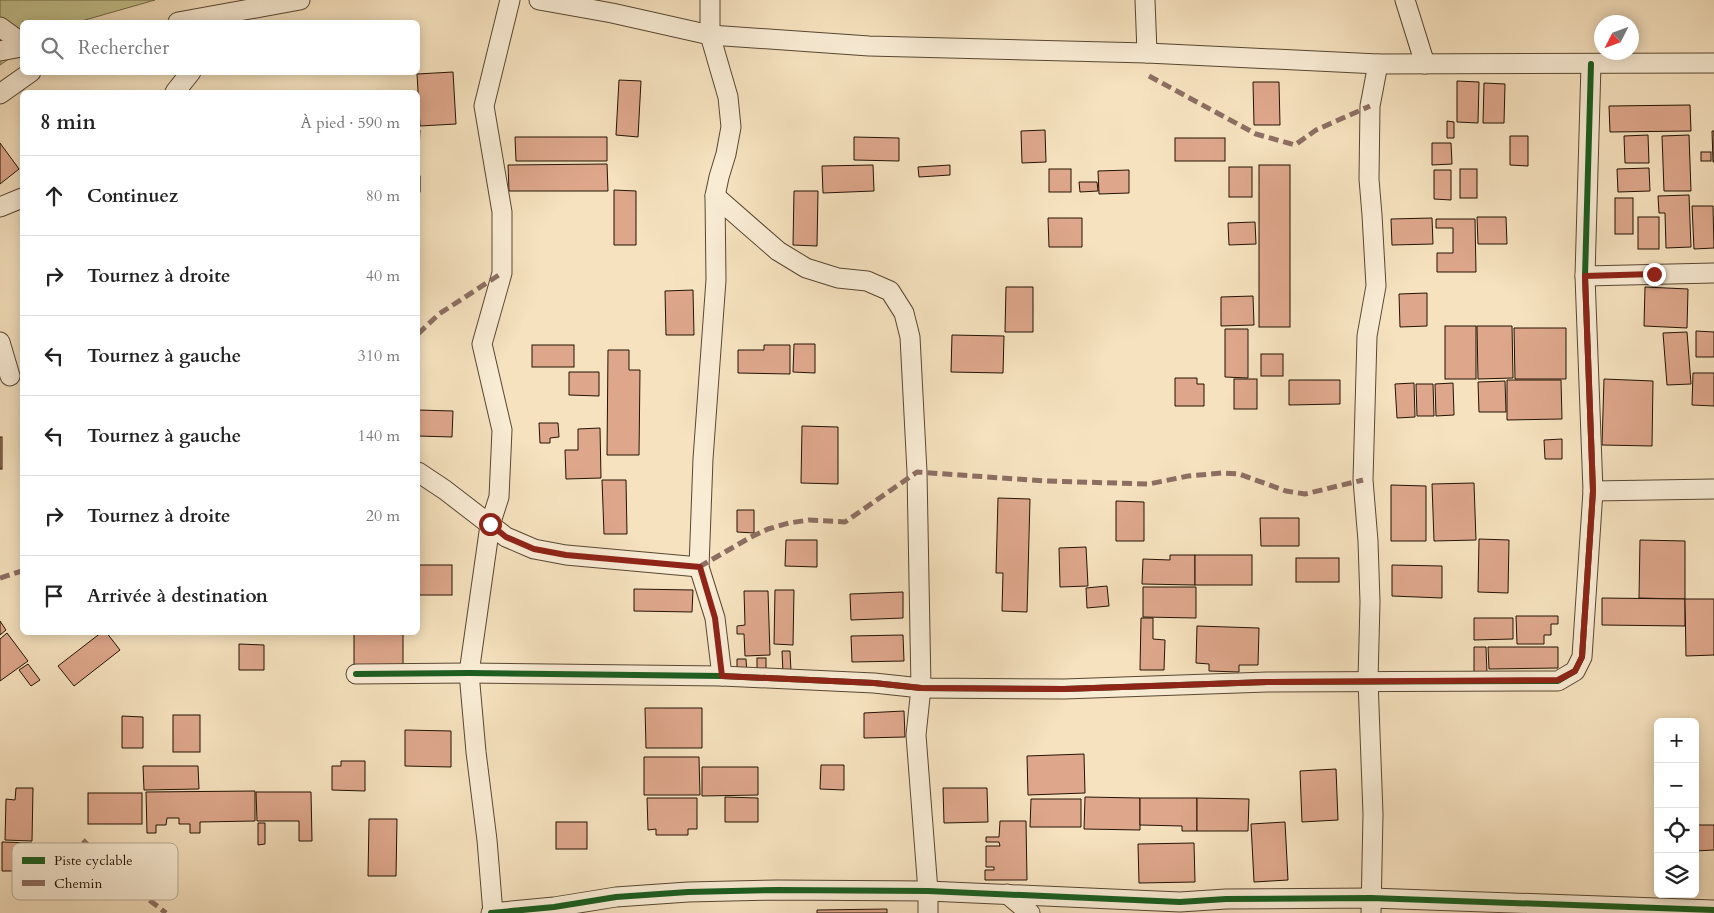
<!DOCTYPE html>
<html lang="fr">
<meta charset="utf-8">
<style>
body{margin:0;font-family:Cardo,serif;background:#f6f6f6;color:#222}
.controls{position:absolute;right:15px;bottom:15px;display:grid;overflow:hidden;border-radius:8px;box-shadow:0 2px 12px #0003}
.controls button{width:45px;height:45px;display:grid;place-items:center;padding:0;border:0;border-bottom:1px solid #e0e0e0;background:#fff;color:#222;font:25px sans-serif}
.compass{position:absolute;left:1594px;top:15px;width:45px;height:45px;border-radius:50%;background:#fff;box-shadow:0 2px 12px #0003;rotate:228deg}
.stop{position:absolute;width:15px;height:15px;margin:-11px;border:4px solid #8f2418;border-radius:50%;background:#fff}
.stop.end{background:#8f2418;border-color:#fff;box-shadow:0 1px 5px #0008}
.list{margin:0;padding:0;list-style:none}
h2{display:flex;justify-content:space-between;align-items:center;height:65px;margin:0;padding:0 20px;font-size:21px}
h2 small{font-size:16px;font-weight:400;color:#767676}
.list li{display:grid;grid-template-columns:32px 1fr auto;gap:15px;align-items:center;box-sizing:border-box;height:80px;padding:0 20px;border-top:1px solid #e0e0e0}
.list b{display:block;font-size:19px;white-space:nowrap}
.list em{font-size:16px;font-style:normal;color:#767676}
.icon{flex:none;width:28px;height:28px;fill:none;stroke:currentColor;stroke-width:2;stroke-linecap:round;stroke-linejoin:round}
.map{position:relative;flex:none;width:1714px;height:913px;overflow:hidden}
.search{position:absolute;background:#fff;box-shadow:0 2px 12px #0003;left:20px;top:20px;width:400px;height:55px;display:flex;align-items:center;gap:12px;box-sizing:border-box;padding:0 18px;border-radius:8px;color:#767676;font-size:19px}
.panel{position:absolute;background:#fff;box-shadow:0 2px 12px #0003;left:20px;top:90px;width:400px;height:545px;border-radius:8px}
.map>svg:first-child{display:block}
</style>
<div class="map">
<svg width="1714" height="913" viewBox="0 0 1714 913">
<rect width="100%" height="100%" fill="#f6e2bf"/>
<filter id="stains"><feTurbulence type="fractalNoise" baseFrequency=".004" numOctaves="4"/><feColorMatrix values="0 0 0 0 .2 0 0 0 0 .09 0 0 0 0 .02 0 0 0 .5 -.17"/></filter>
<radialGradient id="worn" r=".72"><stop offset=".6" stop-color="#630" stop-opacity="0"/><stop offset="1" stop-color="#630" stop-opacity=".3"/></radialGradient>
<polygon fill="#c2c28e" stroke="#726a48" points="0,0 155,0 78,22 22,22 22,50 0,65"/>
<g fill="#dea78c" stroke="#231303">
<polygon points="453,72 456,124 420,126 417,74"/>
<polygon points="619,80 641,81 638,137 616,135"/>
<polygon points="1457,81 1479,82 1478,123 1457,122"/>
<polygon points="1253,82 1279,82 1280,125 1254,125"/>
<polygon points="1484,83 1505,84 1504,123 1483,123"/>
<polygon points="1690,105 1691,131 1610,132 1609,106"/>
<polygon points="1447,121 1454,122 1454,138 1447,138"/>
<polygon points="418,130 420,130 419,149 418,149"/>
<polygon points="1045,130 1046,162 1022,163 1021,131"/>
<polygon points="1712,131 1714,131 1714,162 1713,162"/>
<polygon points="1648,135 1649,163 1625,163 1624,136"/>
<polygon points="1689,135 1691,191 1664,191 1662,136"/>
<polygon points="1510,136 1528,136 1528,166 1510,165"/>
<polygon points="515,137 607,137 607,161 516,161"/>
<polygon points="854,137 899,138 899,161 854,160"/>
<rect x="1175" y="138" width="50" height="23"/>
<polygon points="0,143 19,169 0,184"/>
<polygon points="1432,143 1451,143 1452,164 1432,165"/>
<rect x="1701" y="152" width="10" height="9"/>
<polygon points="607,164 608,191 509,191 508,165"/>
<polygon points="873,165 874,191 823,193 822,166"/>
<polygon points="950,165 950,175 919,177 918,167"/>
<rect x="1259" y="165" width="31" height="162"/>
<rect x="1229" y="167" width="23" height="30"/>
<polygon points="1649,168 1650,191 1618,192 1617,169"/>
<rect x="1049" y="169" width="22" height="23"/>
<rect x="1460" y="169" width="17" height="29"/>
<polygon points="1129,170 1129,193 1099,194 1098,171"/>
<polygon points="1434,170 1451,170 1451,200 1434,199"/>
<rect x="418" y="176" width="2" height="16"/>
<polygon points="1079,182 1097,182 1098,191 1080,192"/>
<polygon points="614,190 636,191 636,245 614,245"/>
<polygon points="794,191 818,191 817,246 793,245"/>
<polygon points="1689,195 1691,247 1666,248 1665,213 1659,213 1658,196"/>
<rect x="1615" y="198" width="18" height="36"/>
<polygon points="1692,206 1713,206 1714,248 1694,249"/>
<polygon points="1477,217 1506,217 1507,244 1478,244"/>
<rect x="1638" y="217" width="21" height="32"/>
<polygon points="1048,218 1082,218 1082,247 1049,247"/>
<polygon points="1432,218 1433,244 1392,245 1391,219"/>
<polygon points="1436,219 1475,219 1476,272 1437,272 1437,253 1453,253 1453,228 1436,228"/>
<polygon points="1255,222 1256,244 1229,245 1228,223"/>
<polygon points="1006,287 1033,287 1033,332 1005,332"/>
<polygon points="1645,287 1688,289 1687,328 1644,326"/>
<polygon points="693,290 694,335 666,335 665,291"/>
<polygon points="1427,293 1427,326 1400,327 1399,294"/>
<polygon points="1253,296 1254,325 1221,326 1221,297"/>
<rect x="1445" y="326" width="31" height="53"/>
<polygon points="1477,326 1512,326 1513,378 1478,379"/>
<polygon points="1514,328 1566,328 1566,379 1515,379"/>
<polygon points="1225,329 1248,329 1248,378 1225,377"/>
<polygon points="1696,331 1714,332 1714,357 1696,357"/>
<polygon points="1687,332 1691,384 1667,385 1663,333"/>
<polygon points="952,335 1004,336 1003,373 951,372"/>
<polygon points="794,344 815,344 815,373 793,372"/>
<rect x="532" y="345" width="42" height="22"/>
<polygon points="764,345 790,345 790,374 738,373 738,350 764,350"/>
<polygon points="608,350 629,350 629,370 640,370 639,455 607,455"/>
<rect x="1261" y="354" width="22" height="22"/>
<polygon points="569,372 599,372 599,396 569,395"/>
<polygon points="1693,373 1714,373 1714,406 1692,405"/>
<polygon points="1175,378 1197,378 1197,384 1204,384 1204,406 1175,406"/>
<rect x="1234" y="379" width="23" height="30"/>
<polygon points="1604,379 1653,381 1652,446 1602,445"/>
<polygon points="1289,380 1340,380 1340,404 1289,405"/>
<polygon points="1507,380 1561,380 1562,419 1507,420"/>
<polygon points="1505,381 1506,412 1479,412 1478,382"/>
<polygon points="1414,383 1415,417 1397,418 1395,384"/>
<polygon points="1453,383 1454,415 1436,416 1435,384"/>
<polygon points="1416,384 1433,384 1434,416 1417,416"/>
<polygon points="418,410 453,411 452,437 418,436"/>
<polygon points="539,423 558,423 559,437 550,438 550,443 540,443"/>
<polygon points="802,426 838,427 838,484 801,483"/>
<polygon points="600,428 601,478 566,479 565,450 578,450 578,429"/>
<rect x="0" y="437" width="2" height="32"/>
<polygon points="1562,439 1562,459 1545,459 1544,440"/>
<polygon points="602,480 626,480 627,534 604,534"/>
<polygon points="1474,483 1476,540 1434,541 1432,484"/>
<polygon points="1391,485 1426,486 1426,541 1391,541"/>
<polygon points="998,498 1030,499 1027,612 1002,611 1003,573 996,573"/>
<polygon points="1116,501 1144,502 1144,541 1116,541"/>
<polygon points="737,510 754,510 754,533 737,532"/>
<polygon points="1260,518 1299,518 1299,546 1261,546"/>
<polygon points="1479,539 1509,540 1508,593 1478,592"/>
<polygon points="786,540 817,540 817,567 785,566"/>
<polygon points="1640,540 1685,541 1685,599 1639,598"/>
<polygon points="1086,547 1088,586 1060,587 1059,548"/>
<polygon points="1170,555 1195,555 1195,585 1142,584 1143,559 1170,560"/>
<rect x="1195" y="555" width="57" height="30"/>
<rect x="1296" y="558" width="43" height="24"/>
<rect x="418" y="565" width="34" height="30"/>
<polygon points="1392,565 1442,566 1442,598 1392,596"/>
<polygon points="1107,586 1109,606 1087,608 1086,588"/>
<polygon points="1143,587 1196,587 1196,618 1143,617"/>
<polygon points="634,589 693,590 692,612 634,611"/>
<polygon points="775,590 794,590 793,645 774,644"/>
<polygon points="744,591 768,591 770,655 745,656 744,634 737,634 737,626 745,625"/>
<polygon points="903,592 903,618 851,620 850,594"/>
<polygon points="1602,598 1685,599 1685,626 1602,625"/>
<polygon points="1685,599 1714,599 1714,655 1686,656"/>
<polygon points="1516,616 1558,616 1558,624 1551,624 1551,635 1544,635 1544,644 1517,644"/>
<polygon points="1141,618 1153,618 1153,639 1165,640 1164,670 1140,670"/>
<polygon points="1474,618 1513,618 1513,639 1474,640"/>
<polygon points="0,621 6,630 0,635"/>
<polygon points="1197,626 1259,628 1258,665 1239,665 1239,672 1209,671 1209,664 1196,663"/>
<polygon points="102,632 106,632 120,650 74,686 58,666"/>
<rect x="354" y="632" width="49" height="34"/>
<polygon points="7,633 28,661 0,681 0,639"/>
<polygon points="903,635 904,661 852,662 851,636"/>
<polygon points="239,644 264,645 264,670 239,670"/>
<polygon points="1474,647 1486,647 1487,674 1474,674"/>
<polygon points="1488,647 1558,647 1558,668 1489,669"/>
<polygon points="782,651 790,651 791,672 783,673"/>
<rect x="757" y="658" width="9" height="14"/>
<polygon points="737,659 746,659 747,674 737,674"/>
<polygon points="28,664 40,680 31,686 19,670"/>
<polygon points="645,708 702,708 702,748 646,748"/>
<polygon points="904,711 905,737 864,738 864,713"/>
<rect x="173" y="715" width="27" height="37"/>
<polygon points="122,716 143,717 143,748 122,748"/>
<polygon points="405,730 451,731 451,767 405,766"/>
<polygon points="1084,754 1085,793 1028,795 1027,756"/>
<polygon points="644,757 699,757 700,795 644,795"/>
<polygon points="341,761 365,761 365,791 332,790 332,766 341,766"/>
<polygon points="821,765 844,765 844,790 820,789"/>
<polygon points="143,766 198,766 199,789 144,790"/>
<polygon points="702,767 758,767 758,795 702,796"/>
<polygon points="1336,769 1338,820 1302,822 1300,771"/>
<polygon points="16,788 33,788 32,841 5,840 6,799 15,800"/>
<polygon points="943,788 987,788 988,822 944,823"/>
<polygon points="255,791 255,821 200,822 200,833 190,833 190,824 179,824 179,818 167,818 166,825 156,825 156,833 147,833 146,792"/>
<polygon points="256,792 311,792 312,841 299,841 299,821 257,821"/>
<rect x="88" y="793" width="54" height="31"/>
<polygon points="725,797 758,798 758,822 725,822"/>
<polygon points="1085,797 1140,798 1140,830 1084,829"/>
<polygon points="647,798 697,798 697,829 688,829 688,835 656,835 656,829 648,830"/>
<polygon points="1140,798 1197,798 1197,831 1182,831 1182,826 1140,825"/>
<polygon points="1197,798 1249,799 1248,831 1197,831"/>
<polygon points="1031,799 1081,799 1081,827 1030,827"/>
<polygon points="369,819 397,819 396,876 368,876"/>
<polygon points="1000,821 1026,821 1027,880 985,880 985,870 994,870 994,867 986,867 986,846 1000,846 999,842 986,842 986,837 999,837"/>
<rect x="556" y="822" width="31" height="27"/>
<polygon points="1285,822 1288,880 1254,882 1251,824"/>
<polygon points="258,823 265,823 265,844 258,845"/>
<polygon points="1695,825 1714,825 1714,850 1695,851"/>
<polygon points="2,842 32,843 32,871 2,871"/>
<polygon points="1194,843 1195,882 1139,883 1138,844"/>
<polygon points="887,909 887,913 817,913 817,910"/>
</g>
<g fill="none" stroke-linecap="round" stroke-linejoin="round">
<g stroke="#584732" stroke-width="21">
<g id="minor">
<polyline points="539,0 612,13 710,35 869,46 1147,53 1378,64 1714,63"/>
<polyline points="710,0 710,35 728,97 731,127 726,154 719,177 715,196 716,280 703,459 699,567 715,618 722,676"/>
<polyline points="1145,0 1147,53"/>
<polyline points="1405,0 1425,64"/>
<polyline points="178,22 300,0"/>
<polyline points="0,27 22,43"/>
<polyline points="0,51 22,47"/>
<polyline points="175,92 191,72"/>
<polyline points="0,94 31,72"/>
<polyline points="715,196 778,251 806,268 838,278 867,281 890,291 904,313 910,337 917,472 921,688 916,735 928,891 928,913"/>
<polyline points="0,207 22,198"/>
<polyline points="1585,276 1714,273"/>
<polyline points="0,342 10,376"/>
<polyline points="418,472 445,490 506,537 534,549 566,555 699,567"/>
<polyline points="1593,491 1714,489"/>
<polyline points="356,674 469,673 722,676 874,683 921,688 1064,689 1267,682 1558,681 1575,671 1582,657 1593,491 1585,276 1591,64"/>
<polyline points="1007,894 1030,913"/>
<polyline points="491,913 554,907 616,897 688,892 777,890 928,891 1180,902 1226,899 1371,898 1714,910"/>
<polyline points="493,913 487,840 476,752 469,673 490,525 499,497 502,430 482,344 502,273 502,212 484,106 510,0"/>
<polyline points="1371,913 1373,814 1368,680 1370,602 1368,541 1363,480 1367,336 1376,286 1372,215 1369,179 1370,106 1378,64"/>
</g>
</g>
<use href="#minor" stroke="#f9ecd5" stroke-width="19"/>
<g stroke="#8d6e63" stroke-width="5" stroke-dasharray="10 5" stroke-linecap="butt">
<polyline points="1149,76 1256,134 1295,145 1316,130 1370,106"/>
<polyline points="418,334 439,314 502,273"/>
<polyline points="699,567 751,537 768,529 789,523 809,520 845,522 917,472 1045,481 1149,484 1188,476 1222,473 1239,474 1286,491 1305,494 1363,480"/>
<polyline points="0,578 22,571"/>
<polyline points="83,840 112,871 166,913"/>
</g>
<g stroke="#f9ecd5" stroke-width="9">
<g id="cycleway">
<polyline points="356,674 469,673 722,676 874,683 921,688 1064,689 1267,682 1558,681 1575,671 1582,657 1593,491 1585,276 1591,64"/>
<polyline points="491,913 554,907 616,897 688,892 777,890 928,891 1180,902 1226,899 1371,898 1714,910"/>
</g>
</g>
<use href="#cycleway" stroke="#1b5e20" stroke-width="6"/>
</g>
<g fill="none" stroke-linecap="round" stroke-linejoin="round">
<polyline stroke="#8f2418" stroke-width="6" points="490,524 506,537 534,549 566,555 700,567 715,618 722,676 874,683 921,688 1064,689 1267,682 1558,680 1575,671 1582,657 1593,491 1585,276 1654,274"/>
</g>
<rect x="12" y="843" width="166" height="57" rx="8" fill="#f9ecd5" stroke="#b9ab96" stroke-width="1"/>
<rect x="22" y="857" width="23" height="7" fill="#1b5e20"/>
<rect x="22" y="880" width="23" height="6" fill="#8d6e63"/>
<g font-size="14" fill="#231303">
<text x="54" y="865">Piste cyclable</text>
<text x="54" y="888">Chemin</text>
</g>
<rect width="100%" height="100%" filter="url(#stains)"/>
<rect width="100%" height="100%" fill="url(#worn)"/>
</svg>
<div class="controls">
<button>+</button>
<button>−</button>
<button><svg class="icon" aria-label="locate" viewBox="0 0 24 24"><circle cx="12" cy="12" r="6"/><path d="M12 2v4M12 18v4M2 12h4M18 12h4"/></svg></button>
<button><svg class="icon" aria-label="layers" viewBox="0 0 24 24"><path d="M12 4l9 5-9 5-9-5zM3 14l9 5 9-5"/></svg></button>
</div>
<svg class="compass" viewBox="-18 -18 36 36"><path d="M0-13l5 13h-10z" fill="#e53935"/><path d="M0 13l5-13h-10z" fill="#767676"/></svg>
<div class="stop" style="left:490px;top:524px"></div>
<div class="stop end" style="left:1654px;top:274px"></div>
<div class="search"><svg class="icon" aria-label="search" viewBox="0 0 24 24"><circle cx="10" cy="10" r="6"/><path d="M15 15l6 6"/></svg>Rechercher</div>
<section class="panel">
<h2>8 min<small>À pied · 590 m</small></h2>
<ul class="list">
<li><svg class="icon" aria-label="ahead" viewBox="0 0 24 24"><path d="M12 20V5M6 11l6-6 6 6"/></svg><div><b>Continuez</b></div><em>80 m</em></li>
<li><svg class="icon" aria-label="right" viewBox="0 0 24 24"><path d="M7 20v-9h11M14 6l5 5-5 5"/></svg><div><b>Tournez à droite</b></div><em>40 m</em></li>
<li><svg class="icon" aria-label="left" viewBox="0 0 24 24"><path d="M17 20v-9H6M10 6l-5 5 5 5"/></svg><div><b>Tournez à gauche</b></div><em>310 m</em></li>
<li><svg class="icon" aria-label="left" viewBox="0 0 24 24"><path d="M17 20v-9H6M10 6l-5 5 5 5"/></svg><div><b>Tournez à gauche</b></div><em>140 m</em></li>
<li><svg class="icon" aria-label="right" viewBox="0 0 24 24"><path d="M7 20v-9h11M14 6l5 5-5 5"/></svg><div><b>Tournez à droite</b></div><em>20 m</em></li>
<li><svg class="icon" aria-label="arrive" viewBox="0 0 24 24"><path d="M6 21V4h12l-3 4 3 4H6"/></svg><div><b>Arrivée à destination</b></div></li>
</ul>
</section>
</div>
